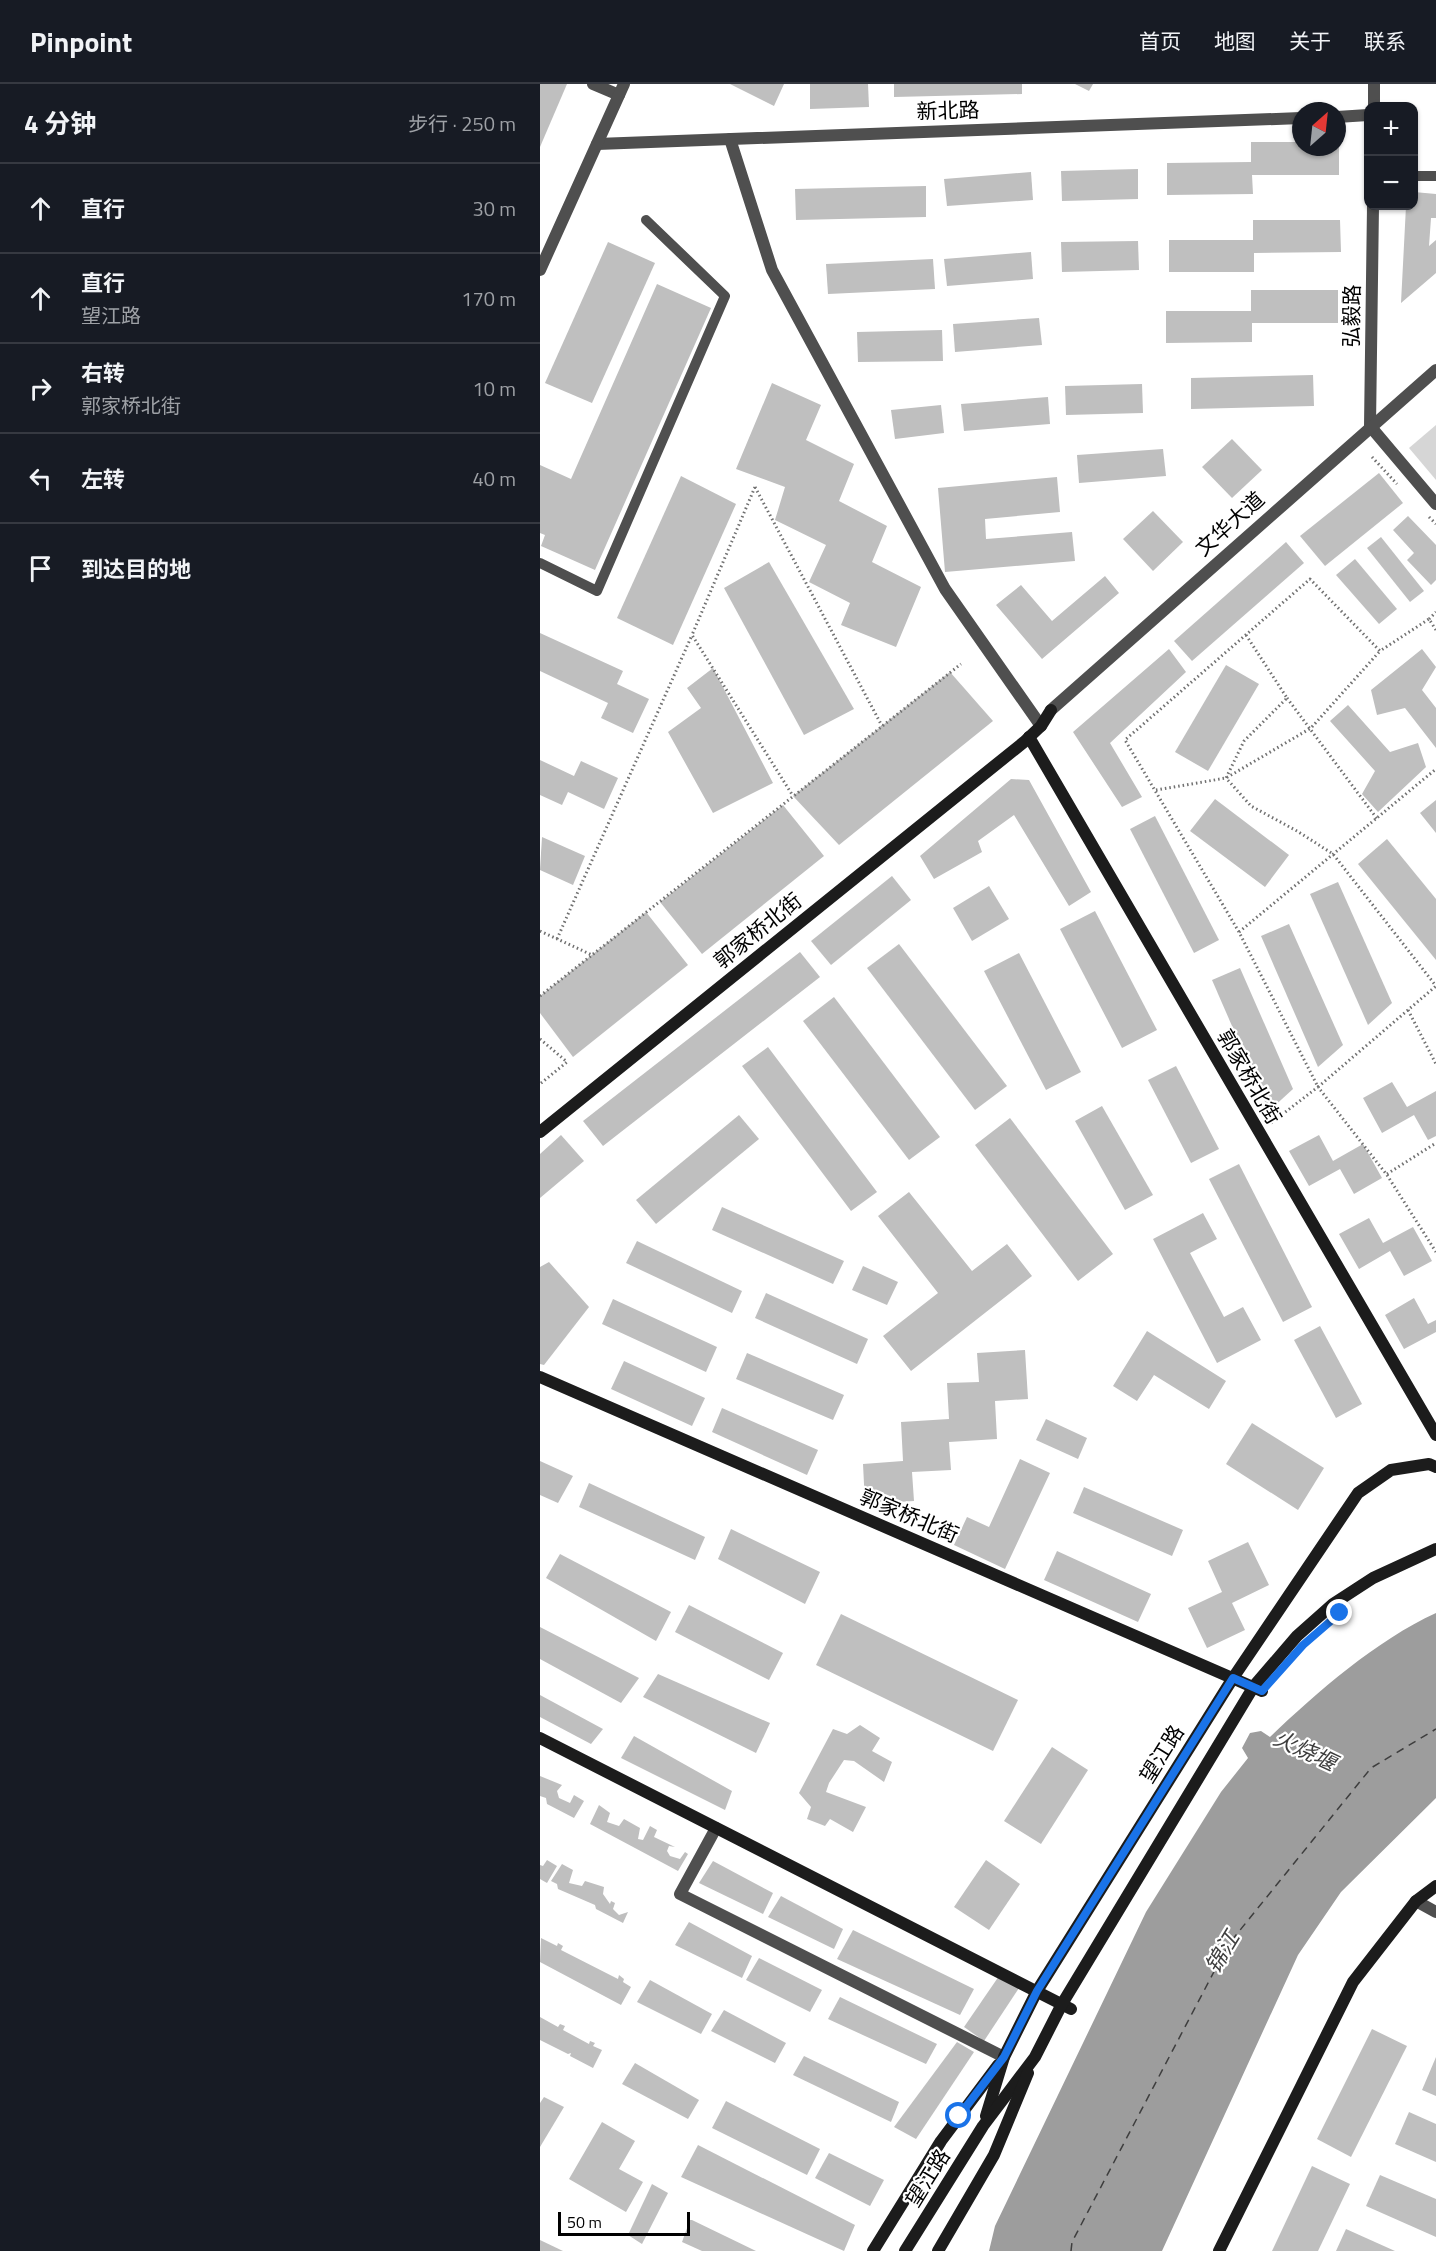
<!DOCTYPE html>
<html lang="zh">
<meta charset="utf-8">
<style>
body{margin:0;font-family:"Titillium Web","Noto Sans SC",sans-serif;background:#20242c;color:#f1f3f6}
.controls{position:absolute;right:18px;top:18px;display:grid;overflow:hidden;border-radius:12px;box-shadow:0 2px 4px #0004}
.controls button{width:54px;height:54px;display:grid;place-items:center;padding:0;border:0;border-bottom:2px solid #363941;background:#171b24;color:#f1f3f6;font:30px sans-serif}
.compass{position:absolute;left:752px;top:18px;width:54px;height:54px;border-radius:50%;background:#171b24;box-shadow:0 2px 4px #0004;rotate:27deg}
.scale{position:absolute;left:18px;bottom:15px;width:132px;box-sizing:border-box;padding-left:6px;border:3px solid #000;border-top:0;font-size:16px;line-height:21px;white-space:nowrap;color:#000;-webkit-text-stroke:4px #fff;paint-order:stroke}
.stop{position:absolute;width:18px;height:18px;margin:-14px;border:4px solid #1a73e8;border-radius:50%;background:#fff}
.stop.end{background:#1a73e8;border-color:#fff;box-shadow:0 2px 6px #0008}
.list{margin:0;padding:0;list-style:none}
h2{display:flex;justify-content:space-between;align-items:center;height:78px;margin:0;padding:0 24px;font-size:26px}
h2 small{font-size:20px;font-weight:400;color:#9ea1a6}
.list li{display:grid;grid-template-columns:39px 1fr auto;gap:18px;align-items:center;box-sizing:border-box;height:90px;padding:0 24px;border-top:2px solid #363941}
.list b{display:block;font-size:22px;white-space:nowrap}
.list p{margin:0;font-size:20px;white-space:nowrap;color:#9ea1a6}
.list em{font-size:20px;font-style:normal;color:#9ea1a6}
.icon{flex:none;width:33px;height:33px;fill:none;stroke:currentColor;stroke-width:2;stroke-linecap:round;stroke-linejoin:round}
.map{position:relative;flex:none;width:896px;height:2167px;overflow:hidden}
header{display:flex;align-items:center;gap:36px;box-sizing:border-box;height:84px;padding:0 30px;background:#171b24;border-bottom:2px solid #363941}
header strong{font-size:28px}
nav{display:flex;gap:33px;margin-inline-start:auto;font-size:21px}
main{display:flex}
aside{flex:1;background:#171b24}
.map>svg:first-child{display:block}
</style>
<header>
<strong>Pinpoint</strong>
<nav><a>首页</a><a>地图</a><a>关于</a><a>联系</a></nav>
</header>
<main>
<aside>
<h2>4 分钟<small>步行 · 250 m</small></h2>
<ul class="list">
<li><svg class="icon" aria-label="ahead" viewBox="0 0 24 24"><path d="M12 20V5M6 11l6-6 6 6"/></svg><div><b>直行</b></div><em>30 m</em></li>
<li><svg class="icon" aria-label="ahead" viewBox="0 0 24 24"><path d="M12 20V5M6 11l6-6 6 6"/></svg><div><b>直行</b><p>望江路</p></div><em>170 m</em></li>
<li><svg class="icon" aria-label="right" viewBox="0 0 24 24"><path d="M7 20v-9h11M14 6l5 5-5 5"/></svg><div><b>右转</b><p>郭家桥北街</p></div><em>10 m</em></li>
<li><svg class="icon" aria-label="left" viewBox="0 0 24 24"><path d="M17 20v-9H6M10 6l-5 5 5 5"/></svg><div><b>左转</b></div><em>40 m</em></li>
<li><svg class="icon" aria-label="arrive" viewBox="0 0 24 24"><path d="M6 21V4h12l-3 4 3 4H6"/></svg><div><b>到达目的地</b></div></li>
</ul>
</aside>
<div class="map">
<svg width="896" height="2167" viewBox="0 0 896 2167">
<rect width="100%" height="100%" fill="#fff"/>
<polygon fill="#d6d6d6" points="896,341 896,396 869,364"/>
<path fill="#9d9d9d" d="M896,1529V1714L801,1808L758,1871L622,2167H449L455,2142L606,1828L681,1708L708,1674L702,1664L710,1649L721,1647L730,1653C777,1608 837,1556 896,1529Z"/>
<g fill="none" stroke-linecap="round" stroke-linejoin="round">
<polyline stroke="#3e3e3e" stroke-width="1.5" stroke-dasharray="8 6" stroke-linecap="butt" points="531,2167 532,2158 688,1861 831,1684 896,1645"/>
</g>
<g fill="#bfbfbf">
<polygon points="0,0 27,0 0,63"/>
<polygon points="190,0 244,0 234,22"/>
<polygon points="270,0 328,0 329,23 270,25"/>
<polygon points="354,0 482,0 482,10 354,13"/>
<polygon points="535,0 553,0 549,7"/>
<polygon points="711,58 761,58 761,63 799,63 799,91 712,91 713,110 627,111 627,79 711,78"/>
<polygon points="598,85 598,115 522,117 521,87"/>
<polygon points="491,88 493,116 407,122 404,95"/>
<polygon points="386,102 386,133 256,136 255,105"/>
<polygon points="874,108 896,110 896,134 891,134 889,162 896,156 896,189 861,219 866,122 874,122"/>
<polygon points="713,136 800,136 801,168 714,169 714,188 629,188 629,156 713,156"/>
<polygon points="598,157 599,186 522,188 521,158"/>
<polygon points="68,158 115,179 52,319 5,299"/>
<polygon points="491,168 493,195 407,202 404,175"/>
<polygon points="393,175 395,205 288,210 286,180"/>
<polygon points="117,200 171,224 55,486 1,462 5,451 0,449 0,381 31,395"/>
<polygon points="711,206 798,206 798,239 712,239 712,258 626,259 626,227 711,227"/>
<polygon points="499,234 502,261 415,268 413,240"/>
<polygon points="402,246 403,277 318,278 317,248"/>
<polygon points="773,291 774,322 651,325 651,294"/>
<polygon points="232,299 281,321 266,356 314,380 299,417 347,442 332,478 381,503 356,563 301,541 310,519 269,498 286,461 235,436 245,403 196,385"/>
<polygon points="602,300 603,329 526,331 525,302"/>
<polygon points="508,313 510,340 424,347 421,320"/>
<polygon points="401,321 404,349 355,355 351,326"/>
<polygon points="692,355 722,386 692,414 662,383"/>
<polygon points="623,365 626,392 539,399 537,371"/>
<polygon points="839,389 863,419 785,482 760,452"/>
<polygon points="141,392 196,420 133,561 77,534"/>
<polygon points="517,393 520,428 445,435 446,455 532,448 535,477 405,488 398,404"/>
<polygon points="613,427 643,458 613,487 583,455"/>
<polygon points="868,432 896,461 896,496 891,501 867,476 874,469 853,446"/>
<polygon points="841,453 884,507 870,518 827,464"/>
<polygon points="746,458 764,479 652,577 634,557"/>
<polygon points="815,475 857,525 839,540 796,491"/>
<polygon points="229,478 314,625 264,651 184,504"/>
<polygon points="565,492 579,509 502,575 456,521 481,501 512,537"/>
<polygon points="0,549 83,587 77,600 109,615 93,649 61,634 68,619 0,587"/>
<polygon points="629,565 646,588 570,659 602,713 582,723 533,648"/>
<polygon points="882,565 896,583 882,606 896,624 896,664 865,624 837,631 831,606"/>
<polygon points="686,581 719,600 668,687 635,668"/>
<polygon points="173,584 233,699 173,729 128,648 161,624 147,604"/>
<polygon points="410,588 453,637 299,761 253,712"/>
<polygon points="808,621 850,668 878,659 886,683 838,728 822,710 835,687 790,637"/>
<polygon points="0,676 34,692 41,677 78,694 64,725 28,708 22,721 0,711"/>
<polygon points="471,695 489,696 551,808 529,822 474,731 438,757 442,768 394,795 380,772"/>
<polygon points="675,715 749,771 725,803 650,747"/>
<polygon points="896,716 896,749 880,729"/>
<polygon points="243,721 284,772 162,870 120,818"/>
<polygon points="615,732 679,856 654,869 590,745"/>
<polygon points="2,753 45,772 33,801 0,786"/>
<polygon points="847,755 896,815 896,876 818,780"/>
<polygon points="352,792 371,816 291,881 271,857"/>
<polygon points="798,798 852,919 828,941 770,810"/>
<polygon points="449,802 469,835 432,857 413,824"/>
<polygon points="555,827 617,946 582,964 520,845"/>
<polygon points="106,828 148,881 33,973 0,929 0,912"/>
<polygon points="749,840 803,961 778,983 721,852"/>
<polygon points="359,860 467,1002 435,1026 327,884"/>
<polygon points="260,868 280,893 63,1062 43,1037"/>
<polygon points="479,869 541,988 506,1006 444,887"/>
<polygon points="700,884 753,1005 729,1027 672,896"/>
<polygon points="294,913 400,1053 369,1076 263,937"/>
<polygon points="228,963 337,1108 311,1127 202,982"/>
<polygon points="636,982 679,1065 651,1079 608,996"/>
<polygon points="852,998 867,1023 896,1007 896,1052 888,1056 874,1031 842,1049 823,1014"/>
<polygon points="562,1022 613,1111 585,1126 535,1037"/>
<polygon points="199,1031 219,1055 116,1140 96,1116"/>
<polygon points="470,1034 573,1170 538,1197 435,1061"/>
<polygon points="21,1051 44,1077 0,1114 0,1070"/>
<polygon points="779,1051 793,1077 823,1060 842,1094 814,1110 800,1085 769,1102 749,1067"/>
<polygon points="699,1080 772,1223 743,1238 669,1095"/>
<polygon points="369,1108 432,1187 467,1160 492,1192 371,1287 343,1252 398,1209 338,1132"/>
<polygon points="182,1123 304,1177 293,1200 172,1146"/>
<polygon points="663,1129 677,1155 650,1169 684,1233 703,1223 721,1256 677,1279 613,1155"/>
<polygon points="829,1134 843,1159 873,1143 892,1177 864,1192 850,1167 819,1185 799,1150"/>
<polygon points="97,1157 202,1207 192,1229 86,1179"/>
<polygon points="9,1178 49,1223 4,1281 0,1280 0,1183"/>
<polygon points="323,1182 358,1198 347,1221 312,1206"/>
<polygon points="226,1209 328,1255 317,1280 215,1234"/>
<polygon points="874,1214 888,1240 896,1236 896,1248 864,1265 845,1231"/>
<polygon points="73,1215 177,1263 166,1288 62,1240"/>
<polygon points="780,1242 822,1320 796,1334 754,1256"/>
<polygon points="607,1247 686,1297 669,1325 614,1291 597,1317 573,1302"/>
<polygon points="485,1266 488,1315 455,1317 457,1355 409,1358 411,1386 372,1388 374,1417 325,1420 323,1380 363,1377 361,1338 409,1335 407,1299 439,1298 437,1269"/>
<polygon points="207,1269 304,1311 293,1336 196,1295"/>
<polygon points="84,1277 165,1314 152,1342 71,1305"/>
<polygon points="182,1324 278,1366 267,1391 172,1348"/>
<polygon points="506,1335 547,1354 538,1375 496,1356"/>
<polygon points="712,1339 784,1384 758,1426 686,1380"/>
<polygon points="480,1375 510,1389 465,1485 414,1461 427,1433 449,1443"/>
<polygon points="0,1377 33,1392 18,1419 0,1411"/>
<polygon points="49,1399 165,1453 155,1476 39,1423"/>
<polygon points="544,1403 643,1446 632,1472 533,1429"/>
<polygon points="191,1445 280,1488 265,1520 178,1475"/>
<polygon points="708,1458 729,1501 692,1519 705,1546 667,1564 648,1524 682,1508 668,1477"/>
<polygon points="517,1467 611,1510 598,1538 504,1496"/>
<polygon points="20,1470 131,1528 116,1557 6,1494"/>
<polygon points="149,1521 243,1569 229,1596 135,1548"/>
<polygon points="301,1530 478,1616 453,1667 276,1581"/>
<polygon points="0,1543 99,1594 81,1619 0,1575"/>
<polygon points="118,1590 230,1639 216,1669 103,1613"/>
<polygon points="0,1611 63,1645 51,1660 0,1633"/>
<polygon points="320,1641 340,1654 332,1667 352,1678 344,1698 314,1677 304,1676 289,1699 286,1708 326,1723 313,1748 290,1735 285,1742 267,1735 271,1723 259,1709 293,1645 307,1650"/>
<polygon points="94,1652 192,1707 185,1726 81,1674"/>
<polygon points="512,1663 548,1686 501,1760 464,1737"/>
<polygon points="0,1692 22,1701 17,1707 19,1714 30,1719 34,1711 44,1717 34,1734 7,1720 6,1714 0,1712"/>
<polygon points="59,1721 70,1729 67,1738 79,1742 84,1735 100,1744 98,1755 103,1756 110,1742 117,1746 114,1753 135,1763 129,1762 127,1767 130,1772 140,1775 145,1768 148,1770 138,1787 50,1740"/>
<polygon points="7,1776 17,1782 7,1799 0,1795 0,1781 3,1782"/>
<polygon points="446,1776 480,1800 449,1846 414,1823"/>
<polygon points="173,1777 233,1809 223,1830 159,1799"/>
<polygon points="22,1780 33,1786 29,1799 42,1802 45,1797 64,1803 63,1810 70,1820 71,1817 75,1819 73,1825 79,1831 88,1828 83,1839 56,1825 55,1821 18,1805 17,1800 11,1797"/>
<polygon points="241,1812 303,1845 294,1865 228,1833"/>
<polygon points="149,1838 212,1872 202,1894 135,1861"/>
<polygon points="313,1846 434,1905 420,1931 297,1875"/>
<polygon points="1,1854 17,1862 18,1859 23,1862 21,1866 78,1895 79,1891 84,1895 83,1898 91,1903 81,1921 0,1878"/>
<polygon points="219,1874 282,1906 270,1928 206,1896"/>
<polygon points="459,1892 479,1904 444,1957 424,1943"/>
<polygon points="110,1896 172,1930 161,1950 97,1918"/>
<polygon points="300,1913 397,1960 386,1980 288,1935"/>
<polygon points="184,1926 246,1959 235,1979 171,1947"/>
<polygon points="0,1933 18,1943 20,1940 25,1942 23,1946 49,1960 50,1957 55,1959 53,1962 62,1966 53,1984 30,1972 31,1969 28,1970 0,1956"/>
<polygon points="832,1945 867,1962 811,2073 777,2055"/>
<polygon points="417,1958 434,1968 376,2055 354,2043"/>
<polygon points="264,1972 359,2018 351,2038 253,1991"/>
<polygon points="896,1973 896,2012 882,2006"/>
<polygon points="95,1979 159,2016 148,2035 82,2000"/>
<polygon points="4,2013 24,2023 0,2063 0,2019"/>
<polygon points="186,2017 280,2065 267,2091 172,2044"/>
<polygon points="869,2028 896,2040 896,2078 855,2060"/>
<polygon points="62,2038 95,2057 79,2085 103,2098 86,2128 29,2095"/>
<polygon points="158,2061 315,2141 304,2167 141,2093"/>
<polygon points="289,2069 344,2096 330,2122 275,2094"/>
<polygon points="772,2082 810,2100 778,2167 732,2167"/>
<polygon points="840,2091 896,2115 896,2153 826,2122"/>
<polygon points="112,2100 128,2109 102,2160 88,2151"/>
<polygon points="150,2136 152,2136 216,2167 162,2167 142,2158"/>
<polygon points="806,2145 855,2167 796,2167"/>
<polygon points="0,2156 23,2167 0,2167"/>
</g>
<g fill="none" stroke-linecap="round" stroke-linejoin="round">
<g stroke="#717171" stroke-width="3" stroke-dasharray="1.5 3" stroke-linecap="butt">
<polyline points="832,373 857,400"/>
<polyline points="215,403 152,551 253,712"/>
<polyline points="215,403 342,642"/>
<polyline points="889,433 896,440"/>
<polyline points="889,535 896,528"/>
<polyline points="896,546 889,535 840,567 770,495 585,656 699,848 778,1003 896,902"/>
<polyline points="706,551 747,614 704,657 686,694 711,722 757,747 793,770 896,902"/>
<polyline points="747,614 838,736"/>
<polyline points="616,706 686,694 771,644 840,567"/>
<polyline points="0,847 52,871"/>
<polyline points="699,848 896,685"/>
<polyline points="17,855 152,551"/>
<polyline points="0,912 421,580"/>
<polyline points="868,926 896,980"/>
<polyline points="0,955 27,978 0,1000"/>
<polyline points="731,1039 778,1003 847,1091 896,1168"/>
<polyline points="847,1090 896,1059"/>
</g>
<g stroke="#4f4f4f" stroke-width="10">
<polyline points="874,92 896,92"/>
<polyline points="0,479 57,507 185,212 106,136"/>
</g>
<g stroke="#4f4f4f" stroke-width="12">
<polyline points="53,0 79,11"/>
<polyline points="834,0 834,22"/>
<polyline points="797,33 828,31"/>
<polyline points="190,55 232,186 405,505 501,642"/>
<polyline points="57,60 761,34"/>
<polyline points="833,122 830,342 896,420"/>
<polyline points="0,186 84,0"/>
<polyline points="511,626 896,286"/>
<polyline points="176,1744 140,1810 464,1973"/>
<polyline points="876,1817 896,1828"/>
</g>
<g stroke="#1c1c1c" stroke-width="12">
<polyline points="489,653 896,1351"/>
<polyline points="0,1048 484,658 501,642 511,626"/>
<polyline points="0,1293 722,1607"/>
<polyline points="0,1654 531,1925"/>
<polyline points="446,2032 464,1973 497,1907 693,1594 818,1409 851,1386 889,1380 896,1383"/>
<polyline points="333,2167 401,2057 458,1981"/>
<polyline points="365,2167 443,2042 495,1973 522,1920 714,1602 757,1552 793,1520 833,1494 896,1465"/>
<polyline points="398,2167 454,2071 488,1989"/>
<polyline points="679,2167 813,1898 876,1817 896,1802"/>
</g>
</g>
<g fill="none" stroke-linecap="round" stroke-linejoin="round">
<polyline stroke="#1a73e8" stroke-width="8" points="419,2032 464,1973 497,1907 693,1594 722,1607 763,1561 800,1529"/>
</g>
<g text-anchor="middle" stroke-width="4.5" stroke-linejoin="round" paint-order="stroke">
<g font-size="21" fill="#000" stroke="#fff">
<text transform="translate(408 27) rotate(-2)" y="7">新北路</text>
<text transform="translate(812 232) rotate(-89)" y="7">弘毅路</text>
<text transform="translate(690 440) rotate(-42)" y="7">文华大道</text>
<text transform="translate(218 847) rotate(-39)" y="7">郭家桥北街</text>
<text transform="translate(709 993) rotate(60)" y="7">郭家桥北街</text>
<text transform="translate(369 1432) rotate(23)" y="7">郭家桥北街</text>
<text transform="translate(622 1670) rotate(-58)" y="7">望江路</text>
<text transform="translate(388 2094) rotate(-58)" y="7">望江路</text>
</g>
<g font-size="22" font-style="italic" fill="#3e3e3e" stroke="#fff">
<text transform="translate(765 1666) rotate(25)" y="8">火烧堰</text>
<text transform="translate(682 1868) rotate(-59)" y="8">锦江</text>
</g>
</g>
</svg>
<div class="controls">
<button>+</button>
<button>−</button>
</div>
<svg class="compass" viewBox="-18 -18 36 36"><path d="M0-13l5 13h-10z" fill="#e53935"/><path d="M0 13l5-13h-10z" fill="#9ea1a6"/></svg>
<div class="scale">50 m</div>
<div class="stop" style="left:419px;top:2032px"></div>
<div class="stop end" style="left:800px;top:1529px"></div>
</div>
</main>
